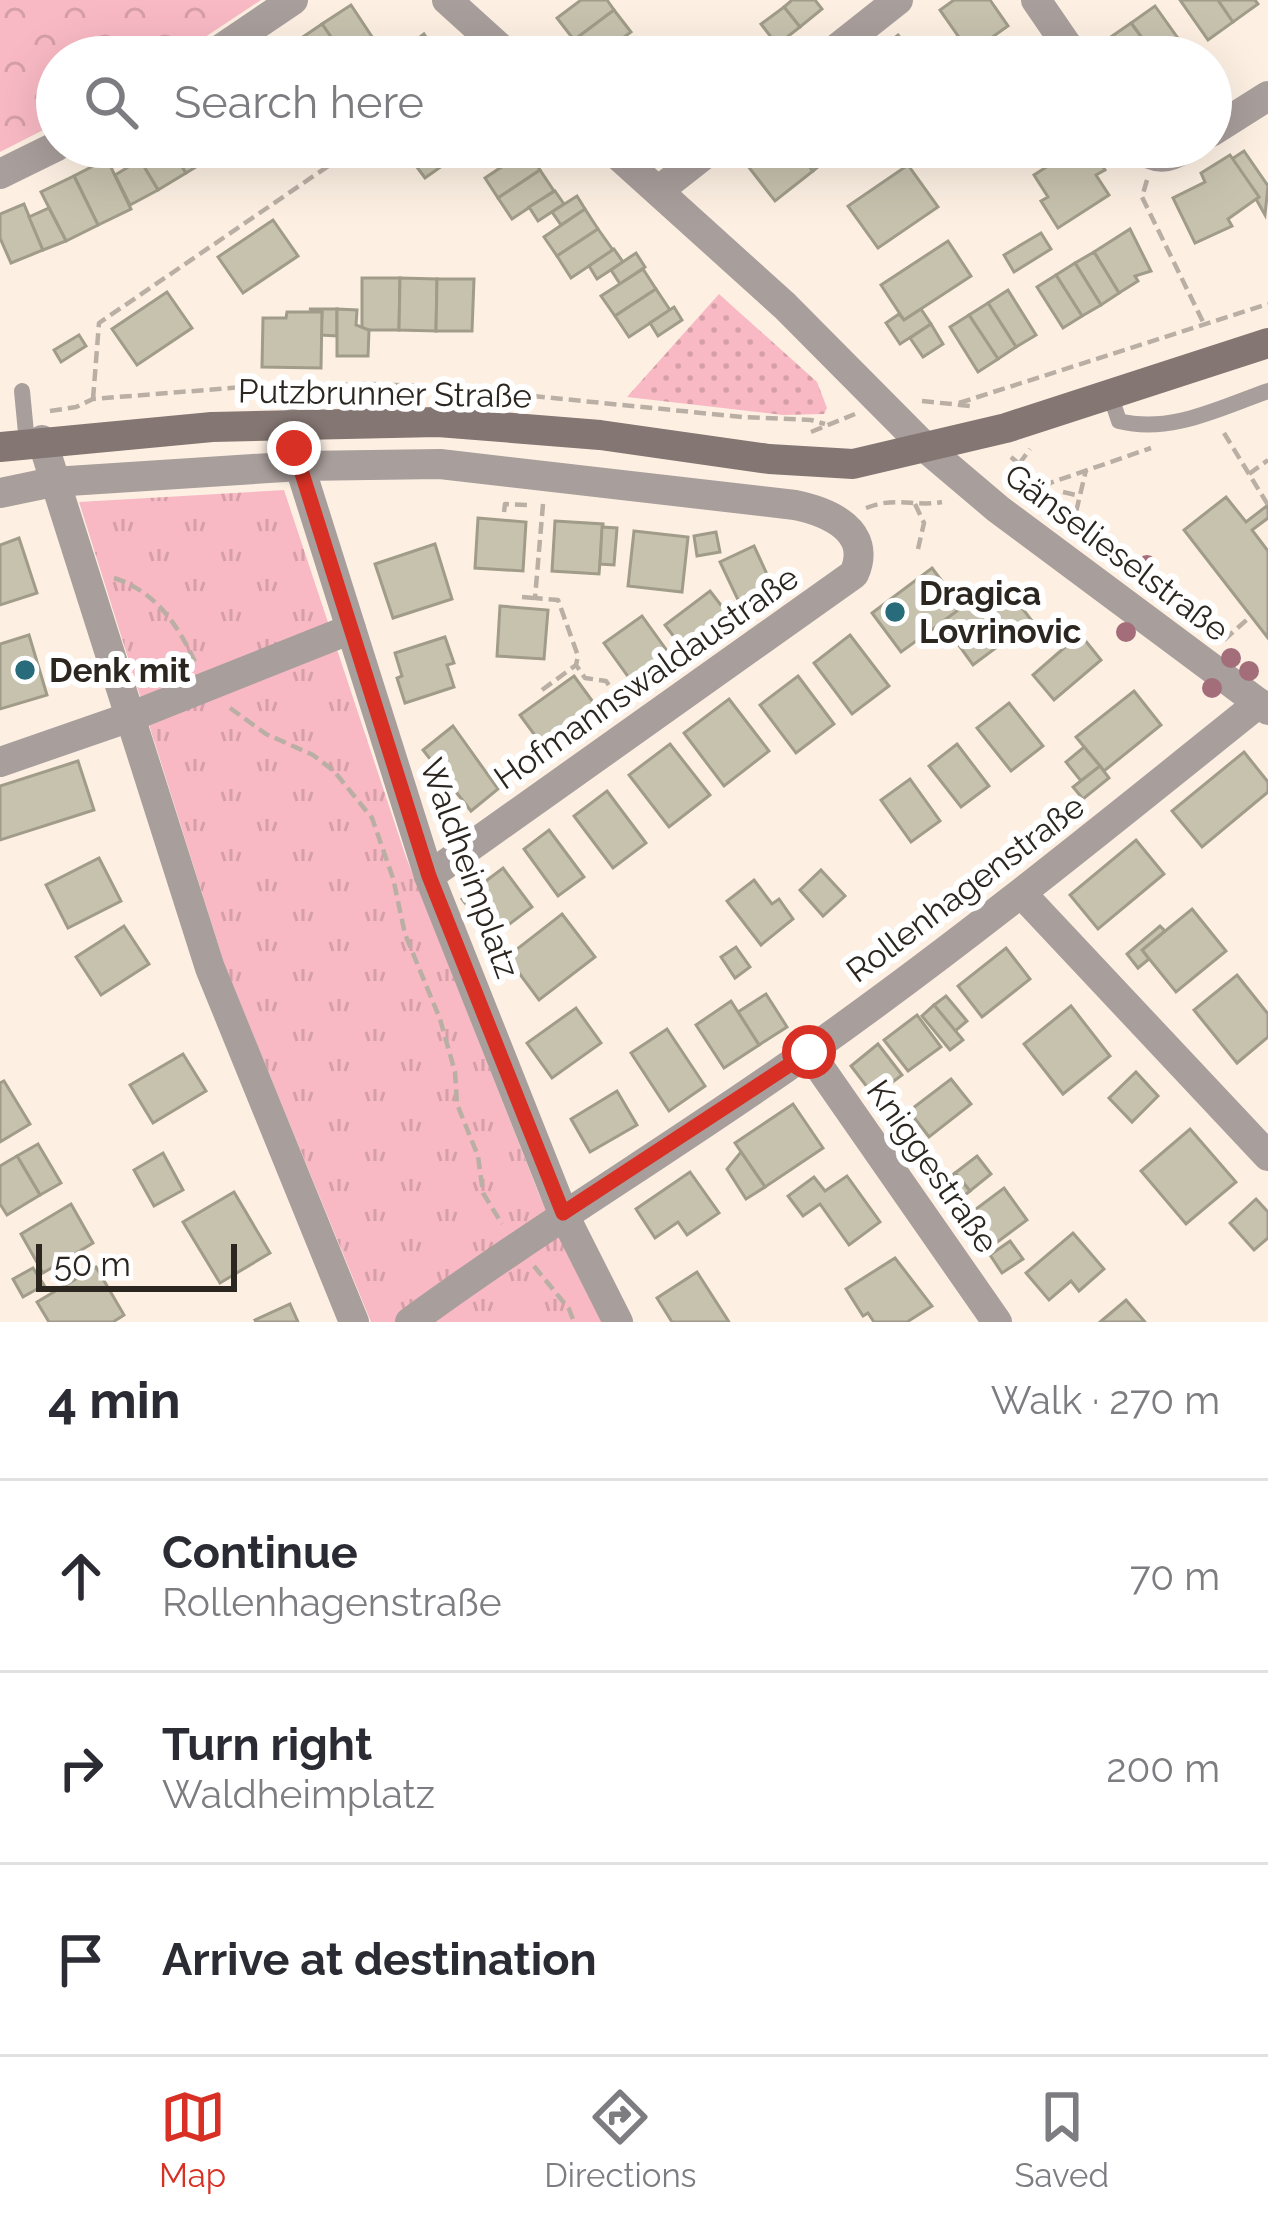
<!DOCTYPE html>
<meta charset="utf-8">
<style>
body{margin:0;font-family:Raleway,sans-serif;background:#f2f2f3;color:#2b2b33}
.scale{position:absolute;left:36px;bottom:30px;width:201px;box-sizing:border-box;padding-left:12px;border:6px solid #2c2620;border-top:0;font-size:33px;line-height:42px;white-space:nowrap;color:#2c2620;-webkit-text-stroke:9px #fff;paint-order:stroke}
.stop{position:absolute;width:36px;height:36px;margin:-27px;border:9px solid #d93025;border-radius:50%;background:#fff}
.stop.end{background:#d93025;border-color:#fff;box-shadow:0 3px 12px #0008}
.list{margin:0;padding:0;list-style:none}
h2{display:flex;justify-content:space-between;align-items:center;height:156px;margin:0;padding:0 48px;font-size:51px}
h2 small{font-size:39px;font-weight:400;color:#7c7c81}
.list li{display:grid;grid-template-columns:78px 1fr auto;gap:36px;align-items:center;box-sizing:border-box;height:192px;padding:0 48px;border-top:3px solid #e1e1e2}
.list b{display:block;font-size:45px;white-space:nowrap}
.list p{margin:0;font-size:39px;white-space:nowrap;color:#7c7c81}
.list em{font-size:39px;font-style:normal;color:#7c7c81}
.icon{flex:none;width:66px;height:66px;fill:none;stroke:currentColor;stroke-width:2;stroke-linecap:round;stroke-linejoin:round}
.map{position:relative;flex:none;width:1268px;height:1322px;overflow:hidden}
.search{position:absolute;background:#fff;box-shadow:0 12px 48px #0002;left:36px;right:36px;top:36px;height:132px;display:flex;align-items:center;gap:30px;box-sizing:border-box;padding:0 42px;border-radius:66px;color:#7c7c81;font-size:45px}
.sheet{height:732px;background:#fff}
nav{display:flex;justify-content:space-around;align-items:center;box-sizing:border-box;height:168px;border-top:3px solid #e1e1e2;background:#fff;font-size:33px;color:#7c7c81}
nav a{display:grid;justify-items:center;gap:6px}
nav .on{color:#d93025}
.map>svg:first-child{display:block}
</style>
<div class="map">
<svg width="1268" height="1322" viewBox="0 0 1268 1322">
<defs>
<pattern id="grass-dots" width="8" height="8" patternUnits="userSpaceOnUse" patternTransform="scale(3)"><rect width="8" height="8" fill="#f8b9c4"/><path d="M2 2h.1M6 6h.1" fill="none" stroke="#d59fa8" stroke-width="1.8" stroke-linecap="round"/></pattern>
<pattern id="forest-crowns" width="20" height="18" patternUnits="userSpaceOnUse" patternTransform="scale(3)"><rect width="20" height="18" fill="#f8b9c4"/><path d="M2 6a3 3 0 1 1 6 0M12 15a3 3 0 1 1 6 0" fill="none" stroke="#d59fa8"/></pattern>
<pattern id="park-tufts" width="24" height="20" patternUnits="userSpaceOnUse" patternTransform="scale(3)"><rect width="24" height="20" fill="#f8b9c4"/><path d="M3 7l-1-3M5 7V3M7 7l1-3M15 17l-1-3M17 17v-4M19 17l1-3" fill="none" stroke="#d59fa8"/></pattern>
</defs>
<rect width="100%" height="100%" fill="#fdf0e3"/>
<polygon fill="url(#grass-dots)" points="719,294 817,382 827,408 824,414 783,415 627,397"/>
<polygon fill="url(#forest-crowns)" points="0,0 261,0 175,57 57,57 57,123 0,152"/>
<polygon fill="url(#park-tufts)" points="284,490 406,857 539,1194 603,1322 371,1322 225,966 79,502"/>
<g fill="#c7c2ae" stroke="#a09c89" stroke-width="3">
<polygon points="581,0 607,0 614,10 574,40 557,18"/>
<polygon points="792,0 815,0 822,9 800,27 784,7"/>
<polygon points="954,0 990,0 1008,26 970,53 940,10"/>
<polygon points="1180,0 1218,0 1233,22 1208,40"/>
<polygon points="1218,0 1255,0 1258,4 1233,22"/>
<polygon points="351,5 380,49 369,57 345,57 322,24"/>
<polygon points="1155,6 1187,51 1179,57 1156,57 1131,23"/>
<polygon points="784,7 800,27 777,45 761,24"/>
<polygon points="614,10 631,32 597,57 586,57 574,40"/>
<polygon points="1131,23 1156,57 1120,57 1108,39"/>
<polygon points="322,24 345,57 303,57 294,43"/>
<polygon points="424,34 440,57 397,57 396,55"/>
<polygon points="898,35 916,57 871,57 892,40"/>
<polygon points="170,147 186,173 158,190 133,148"/>
<polygon points="170,147 209,147 214,156 186,173"/>
<polygon points="402,147 469,147 425,178"/>
<polygon points="500,147 524,147 527,150 503,166 493,152"/>
<polygon points="762,147 794,147 813,171 775,201 744,161"/>
<polygon points="794,147 843,147 813,171"/>
<polygon points="1091,147 1105,170 1096,175 1109,195 1058,228 1041,201 1048,197 1034,175 1076,148 1080,153"/>
<polygon points="527,150 540,170 498,198 485,178"/>
<polygon points="1244,151 1268,186 1265,215 1256,199 1259,197 1232,159"/>
<polygon points="1230,155 1259,197 1228,219 1232,226 1195,243 1173,198 1205,182 1201,173"/>
<polygon points="107,159 131,209 98,225 74,176"/>
<polygon points="140,160 158,190 130,205 115,175"/>
<polygon points="908,165 938,207 878,248 848,206"/>
<polygon points="540,170 554,191 512,219 498,198"/>
<polygon points="74,176 98,225 66,241 41,192"/>
<polygon points="555,191 564,204 538,221 529,207"/>
<polygon points="577,196 585,209 561,225 552,212"/>
<polygon points="24,204 43,250 11,263 0,238 0,214"/>
<polygon points="49,208 66,241 43,250 29,217"/>
<polygon points="585,209 598,229 557,256 544,237"/>
<polygon points="273,220 298,256 243,293 218,257"/>
<polygon points="598,229 613,250 571,278 557,256"/>
<polygon points="1130,229 1151,271 1135,276 1138,281 1119,293 1094,252"/>
<polygon points="1041,233 1051,249 1014,272 1004,255"/>
<polygon points="948,241 971,276 904,320 881,285"/>
<polygon points="614,249 623,262 597,279 589,266"/>
<polygon points="1094,252 1119,293 1101,305 1075,263"/>
<polygon points="636,253 645,267 620,284 611,270"/>
<polygon points="1075,263 1101,305 1082,316 1056,275"/>
<polygon points="643,269 656,289 615,316 601,296"/>
<polygon points="1056,275 1082,316 1063,328 1037,287"/>
<polygon points="362,278 400,278 399,330 362,330"/>
<polygon points="400,278 437,279 436,331 399,330"/>
<polygon points="437,279 474,279 472,331 436,331"/>
<polygon points="656,289 670,310 629,337 615,316"/>
<polygon points="1008,290 1036,335 1016,347 988,303"/>
<polygon points="167,292 192,328 137,365 112,329"/>
<polygon points="988,303 1016,347 998,359 969,315"/>
<polygon points="674,307 682,320 658,336 650,323"/>
<polygon points="309,309 337,309 337,336 321,335 322,312"/>
<polygon points="337,309 357,310 356,325 369,330 368,356 337,356"/>
<polygon points="921,309 931,324 900,344 886,323 899,314 904,320"/>
<polygon points="287,312 322,312 321,368 262,367 263,318 286,318"/>
<polygon points="969,315 998,359 978,372 950,327"/>
<polygon points="931,324 943,344 923,357 910,338"/>
<polygon points="79,335 86,346 61,362 54,350"/>
<polygon points="1226,497 1246,522 1268,505 1268,518 1252,530 1268,551 1268,638 1184,530"/>
<polygon points="478,518 526,522 523,571 475,568"/>
<polygon points="555,521 603,524 599,574 552,571"/>
<polygon points="602,527 617,528 614,565 600,564"/>
<polygon points="634,531 688,537 682,592 628,586"/>
<polygon points="716,532 720,552 697,556 694,536"/>
<polygon points="19,538 37,593 0,605 0,545"/>
<polygon points="435,544 452,599 393,618 375,564"/>
<polygon points="754,546 772,585 739,602 720,562"/>
<polygon points="932,568 962,608 901,652 872,613"/>
<polygon points="1000,579 1032,621 973,665 942,622"/>
<polygon points="710,591 730,617 684,650 665,625"/>
<polygon points="500,606 548,610 544,659 497,656"/>
<polygon points="642,616 675,662 637,689 604,643"/>
<polygon points="1080,634 1101,660 1054,700 1033,675"/>
<polygon points="29,635 47,695 0,709 0,644"/>
<polygon points="850,635 889,686 852,714 814,663"/>
<polygon points="445,637 454,663 447,665 454,687 405,703 397,678 402,676 395,653"/>
<polygon points="574,676 601,713 547,752 520,715"/>
<polygon points="798,676 834,724 796,753 760,705"/>
<polygon points="1134,691 1161,725 1104,771 1076,737"/>
<polygon points="729,699 769,751 724,786 684,733"/>
<polygon points="1009,703 1043,746 1011,771 977,728"/>
<polygon points="453,726 498,789 471,811 423,750"/>
<polygon points="670,744 710,795 669,827 629,775"/>
<polygon points="957,744 989,786 961,807 929,766"/>
<polygon points="1084,747 1100,766 1081,781 1066,762"/>
<polygon points="1244,752 1268,782 1268,792 1202,847 1172,811"/>
<polygon points="78,761 94,810 0,840 0,786"/>
<polygon points="1100,766 1109,778 1083,799 1073,787"/>
<polygon points="910,779 940,821 911,842 881,800"/>
<polygon points="607,791 646,843 613,868 574,816"/>
<polygon points="549,830 584,877 558,896 524,849"/>
<polygon points="1136,840 1164,874 1098,929 1070,895"/>
<polygon points="99,858 121,901 68,928 46,885"/>
<polygon points="503,868 532,907 491,938 462,899"/>
<polygon points="821,870 845,896 823,916 800,890"/>
<polygon points="754,880 772,904 779,899 793,919 761,945 727,901"/>
<polygon points="1192,909 1226,951 1176,992 1142,950"/>
<polygon points="562,914 595,957 539,1000 507,957"/>
<polygon points="124,926 149,964 101,995 76,957"/>
<polygon points="1160,926 1165,931 1142,950 1149,959 1138,968 1127,954"/>
<polygon points="736,947 750,967 735,978 721,957"/>
<polygon points="1006,948 1030,979 982,1017 958,986"/>
<polygon points="1237,975 1268,1014 1268,1037 1237,1063 1194,1010"/>
<polygon points="766,994 787,1027 759,1045 738,1012"/>
<polygon points="946,996 967,1021 955,1031 934,1005"/>
<polygon points="731,1001 759,1045 724,1068 696,1025"/>
<polygon points="934,1005 963,1040 950,1050 922,1016"/>
<polygon points="1071,1006 1110,1056 1063,1094 1024,1044"/>
<polygon points="576,1008 601,1043 552,1078 527,1043"/>
<polygon points="917,1015 941,1047 908,1071 884,1040"/>
<polygon points="667,1029 705,1086 669,1111 631,1053"/>
<polygon points="878,1044 902,1075 874,1096 851,1066"/>
<polygon points="183,1054 206,1091 153,1123 130,1085"/>
<polygon points="1136,1072 1158,1096 1132,1122 1109,1098"/>
<polygon points="951,1079 971,1104 929,1137 909,1111"/>
<polygon points="4,1081 30,1124 0,1142 0,1083"/>
<polygon points="617,1091 637,1125 590,1152 571,1119"/>
<polygon points="793,1104 823,1148 765,1187 735,1143"/>
<polygon points="1190,1129 1236,1182 1186,1224 1141,1171"/>
<polygon points="38,1144 61,1183 40,1195 17,1156"/>
<polygon points="741,1152 765,1187 746,1199 727,1169"/>
<polygon points="163,1153 183,1190 154,1206 134,1170"/>
<polygon points="17,1156 40,1195 7,1215 0,1204 0,1166"/>
<polygon points="977,1156 991,1174 970,1191 955,1173"/>
<polygon points="690,1172 719,1213 687,1235 678,1222 655,1238 636,1209"/>
<polygon points="955,1173 970,1191 951,1206 937,1187"/>
<polygon points="847,1176 880,1222 849,1245 820,1204 803,1216 788,1196 814,1177 825,1191"/>
<polygon points="1004,1188 1027,1220 984,1252 960,1221"/>
<polygon points="234,1192 270,1253 220,1283 183,1222"/>
<polygon points="1256,1199 1268,1212 1268,1238 1254,1250 1230,1223"/>
<polygon points="71,1204 93,1243 43,1273 21,1234"/>
<polygon points="1073,1233 1104,1269 1079,1291 1071,1281 1049,1300 1026,1273"/>
<polygon points="1010,1241 1023,1259 1002,1273 990,1255"/>
<polygon points="895,1258 932,1306 907,1322 874,1322 868,1313 863,1316 846,1289"/>
<polygon points="96,1267 124,1315 113,1322 49,1322 37,1302"/>
<polygon points="33,1268 44,1285 23,1297 13,1279"/>
<polygon points="697,1272 729,1322 672,1322 657,1298"/>
<polygon points="1126,1300 1145,1322 1100,1322 1106,1317"/>
<polygon points="290,1304 298,1322 256,1322 255,1320"/>
</g>
<g fill="none" stroke-linecap="round" stroke-linejoin="round">
<g stroke="#baafa4" stroke-width="4.5" stroke-dasharray="12 6" stroke-linecap="butt">
<polyline points="1147,180 1142,197 1205,326"/>
<polyline points="93,399 99,323 356,147"/>
<polyline points="922,401 970,406"/>
<polyline points="959,403 1268,304"/>
<polyline points="50,411 76,407 93,399 256,386 372,384 443,387 742,417 811,420 825,424"/>
<polyline points="811,432 855,414"/>
<polyline points="1224,433 1268,505"/>
<polyline points="1011,457 1034,477"/>
<polyline points="1019,464 1030,449"/>
<polyline points="1249,474 1268,460"/>
<polyline points="1008,484 1034,477 1050,483 1151,448"/>
<polyline points="1063,492 1080,496"/>
<polyline points="543,504 535,598 558,600 578,656 576,665 585,678 606,681 623,706"/>
<polyline points="915,504 924,523 918,549"/>
<path d="M866,508C896,496 914,507 942,502"/>
<polyline points="504,512 505,504 527,505"/>
<polyline points="1072,529 1086,470"/>
<path d="M114,578C155,591 178,625 195,662"/>
<polyline points="522,597 535,598"/>
<polyline points="1224,640 1251,616"/>
<polyline points="542,690 576,665"/>
<polyline points="230,708 266,734 313,755 334,771 372,818 393,878 405,934 440,1019 455,1072 457,1104 478,1156 483,1193 502,1224"/>
<polyline points="534,1266 569,1309 574,1322"/>
</g>
<g stroke="#a89e9b" stroke-width="16">
<polyline points="22,391 27,443"/>
<path d="M1111,397L1119,421C1171,434 1219,408 1268,391"/>
</g>
<g stroke="#a89e9b" stroke-width="30">
<polyline points="447,0 510,57"/>
<polyline points="1036,0 1075,57"/>
<polyline points="209,57 293,0"/>
<polyline points="826,57 898,0"/>
<polyline points="1211,132 1268,96"/>
<polyline points="609,147 785,306 926,448"/>
<path d="M1138,147C1156,161 1168,159 1187,147"/>
<polyline points="0,174 57,146"/>
<polyline points="658,191 714,147"/>
<polyline points="293,424 294,448 429,876 563,1213 618,1322"/>
<polyline points="42,440 210,968 354,1322"/>
<path d="M0,493L53,482L300,466L440,464L795,505C829,512 873,531 854,574L429,876"/>
<polyline points="0,762 130,717 351,629"/>
<polyline points="1022,894 1268,1156"/>
<polyline points="809,1052 997,1322"/>
<path d="M410,1322C540,1227 679,1144 811,1050C965,941 1112,821 1259,703"/>
</g>
<polyline stroke="#a89e9b" stroke-width="30" points="926,448 998,509 1268,710"/>
<polyline stroke="#847672" stroke-width="30" points="0,447 212,427 438,422 600,435 769,459 853,464 1006,428 1268,343"/>
</g>
<g fill="#a36e7a">
<circle cx="1147" cy="565" r="10"/>
<circle cx="1126" cy="632" r="10"/>
<circle cx="1231" cy="658" r="10"/>
<circle cx="1249" cy="671" r="10"/>
<circle cx="1212" cy="688" r="10"/>
</g>
<g fill="none" stroke-linecap="round" stroke-linejoin="round">
<polyline stroke="#d93025" stroke-width="15" points="294,448 429,876 563,1213 809,1052"/>
</g>
<g fill="#286c7c" stroke="#fff" stroke-width="4.5">
<circle cx="895" cy="612" r="12"/>
<circle cx="25" cy="670" r="12"/>
</g>
<g text-anchor="middle" stroke-width="12" stroke-linejoin="round" paint-order="stroke">
<g font-size="33" fill="#2c2620" stroke="#fff">
<text transform="translate(385 393) rotate(1)" y="12">Putzbrunner Straße</text>
<text transform="translate(1117 552) rotate(37)" y="12">Gänselieselstraße</text>
<text transform="translate(646 677) rotate(-35)" y="12">Hofmannswaldaustraße</text>
<text transform="translate(470 868) rotate(70)" y="12">Waldheimplatz</text>
<text transform="translate(965 888) rotate(-37)" y="12">Rollenhagenstraße</text>
<text transform="translate(933 1166) rotate(55)" y="12">Kniggestraße</text>
</g>
<g font-size="33" font-weight="bold" fill="#2c2620" stroke="#fff" text-anchor="start">
<text x="919" y="605">Dragica<tspan x="919" dy="38">Lovrinovic</tspan></text>
<text x="49" y="682">Denk mit</text>
</g>
</g>
</svg>
<div class="scale">50 m</div>
<div class="stop" style="left:809px;top:1052px"></div>
<div class="stop end" style="left:294px;top:448px"></div>
<div class="search"><svg class="icon" aria-label="search" viewBox="0 0 24 24"><circle cx="10" cy="10" r="6"/><path d="M15 15l6 6"/></svg>Search here</div>
</div>
<section class="sheet">
<h2>4 min<small>Walk · 270 m</small></h2>
<ul class="list">
<li><svg class="icon" aria-label="ahead" viewBox="0 0 24 24"><path d="M12 20V5M6 11l6-6 6 6"/></svg><div><b>Continue</b><p>Rollenhagenstraße</p></div><em>70 m</em></li>
<li><svg class="icon" aria-label="right" viewBox="0 0 24 24"><path d="M7 20v-9h11M14 6l5 5-5 5"/></svg><div><b>Turn right</b><p>Waldheimplatz</p></div><em>200 m</em></li>
<li><svg class="icon" aria-label="arrive" viewBox="0 0 24 24"><path d="M6 21V4h12l-3 4 3 4H6"/></svg><div><b>Arrive at destination</b></div></li>
</ul>
</section>
<nav>
<a class="on"><svg class="icon" aria-label="map" viewBox="0 0 24 24"><path d="M3 6l6-2 6 2 6-2v14l-6 2-6-2-6 2zM9 4v14M15 6v14"/></svg>Map</a>
<a><svg class="icon" aria-label="directions" viewBox="0 0 24 24"><path d="M12 3l9 9-9 9-9-9zM9 14v-3h6M13 9l2 2-2 2"/></svg>Directions</a>
<a><svg class="icon" aria-label="saved" viewBox="0 0 24 24"><path d="M7 4h10v16l-5-4-5 4z"/></svg>Saved</a>
</nav>
